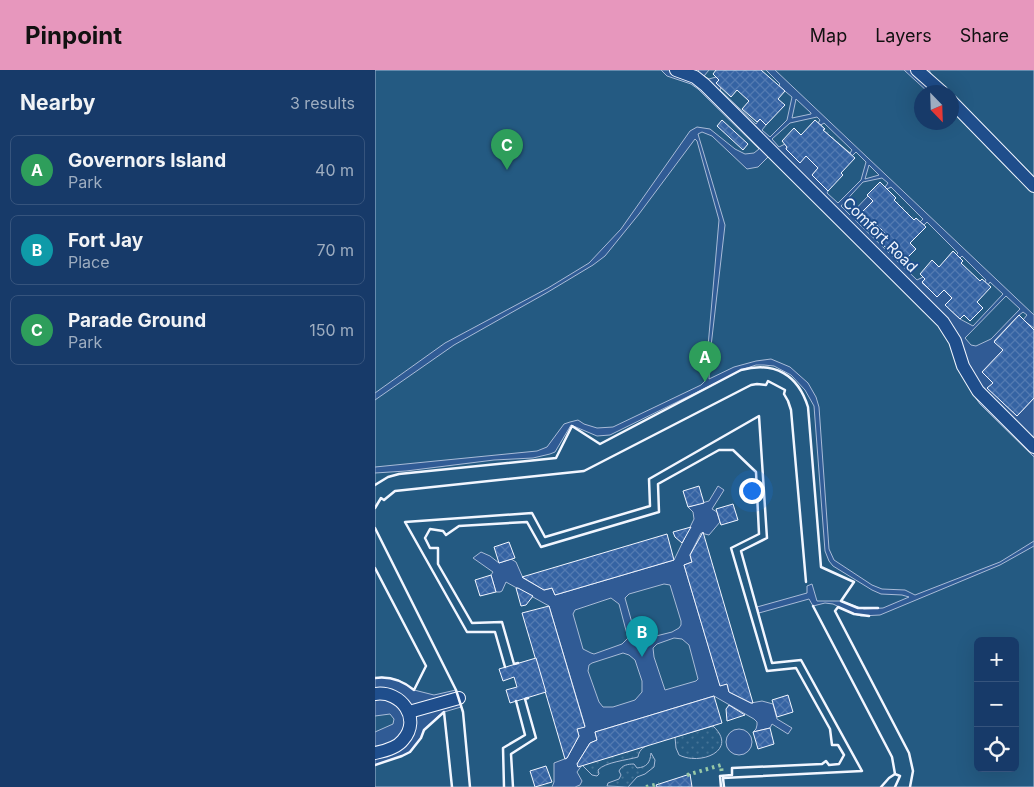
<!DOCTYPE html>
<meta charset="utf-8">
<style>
body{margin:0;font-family:Inter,sans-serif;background:#244571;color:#f1f3f6}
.controls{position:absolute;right:15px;bottom:15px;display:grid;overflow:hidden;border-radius:8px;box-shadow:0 5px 20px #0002}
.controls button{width:45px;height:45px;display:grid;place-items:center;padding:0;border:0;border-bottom:1px solid #36547d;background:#173a69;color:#f1f3f6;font:25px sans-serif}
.compass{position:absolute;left:539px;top:15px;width:45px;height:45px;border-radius:50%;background:#173a69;box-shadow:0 5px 20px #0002;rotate:157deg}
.you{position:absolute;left:376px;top:420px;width:18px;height:18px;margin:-12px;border:4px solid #fff;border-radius:50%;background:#1a73e8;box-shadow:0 0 0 8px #1a73e833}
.badge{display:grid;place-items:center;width:32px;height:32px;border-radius:50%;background:#e797bd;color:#fff;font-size:16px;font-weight:700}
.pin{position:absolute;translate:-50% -41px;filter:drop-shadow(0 1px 2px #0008)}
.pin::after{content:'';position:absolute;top:26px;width:18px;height:15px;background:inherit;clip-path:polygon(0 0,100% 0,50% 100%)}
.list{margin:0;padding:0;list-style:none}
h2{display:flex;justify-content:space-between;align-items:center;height:65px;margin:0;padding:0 20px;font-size:21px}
h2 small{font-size:16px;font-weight:400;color:#9eadc0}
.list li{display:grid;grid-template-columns:32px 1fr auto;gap:15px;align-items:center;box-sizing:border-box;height:70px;margin:0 10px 10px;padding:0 10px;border:1px solid #36547d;border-radius:8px}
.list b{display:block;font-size:19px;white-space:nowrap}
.list p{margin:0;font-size:16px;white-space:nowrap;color:#9eadc0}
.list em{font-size:16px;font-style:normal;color:#9eadc0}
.icon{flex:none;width:28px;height:28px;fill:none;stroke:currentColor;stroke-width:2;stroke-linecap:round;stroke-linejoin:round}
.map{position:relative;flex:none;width:659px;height:717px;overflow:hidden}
header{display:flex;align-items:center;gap:30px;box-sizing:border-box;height:70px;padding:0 25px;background:#e797bd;color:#111}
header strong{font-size:24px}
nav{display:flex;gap:28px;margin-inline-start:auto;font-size:18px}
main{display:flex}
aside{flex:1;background:#173a69}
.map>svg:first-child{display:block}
</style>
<header>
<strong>Pinpoint</strong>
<nav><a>Map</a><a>Layers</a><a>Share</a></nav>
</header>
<main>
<aside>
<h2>Nearby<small>3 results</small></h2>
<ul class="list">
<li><span class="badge" style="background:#2e9e5b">A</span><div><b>Governors Island</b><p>Park</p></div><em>40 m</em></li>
<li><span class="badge" style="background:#0f9aa8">B</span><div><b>Fort Jay</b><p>Place</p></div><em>70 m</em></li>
<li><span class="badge" style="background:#2e9e5b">C</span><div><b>Parade Ground</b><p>Park</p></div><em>150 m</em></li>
</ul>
</aside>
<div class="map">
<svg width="659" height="717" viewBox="0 0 659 717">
<defs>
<pattern id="garden-dots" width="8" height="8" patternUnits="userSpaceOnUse" patternTransform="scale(1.25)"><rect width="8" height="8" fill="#245a82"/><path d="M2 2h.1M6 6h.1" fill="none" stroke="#447295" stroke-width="1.8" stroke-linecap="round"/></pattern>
<pattern id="building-cross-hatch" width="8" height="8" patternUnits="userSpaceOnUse" patternTransform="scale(1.25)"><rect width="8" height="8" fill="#3563a3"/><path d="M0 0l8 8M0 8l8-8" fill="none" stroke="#537ab1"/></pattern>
</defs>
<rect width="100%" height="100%" fill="#1f4e8c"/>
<path fill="#245a82" stroke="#a8bbd7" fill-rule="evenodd" d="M0,0H659V717H0ZM546,22H576V52H546ZM603,571H640V698H603Z"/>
<g fill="url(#garden-dots)" stroke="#a8bbd7">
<polygon points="449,52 478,80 475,83 448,60 449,59 446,55"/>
<polygon points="516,117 548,149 545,152 541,148 539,150 519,130 521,128 512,119"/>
<path d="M338,656C364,680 326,696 304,685L301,678L300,667Z"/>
<path d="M273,675C267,678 264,681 263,687C253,690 230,692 223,700L224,704L222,706L217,705L207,695Z"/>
<path d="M276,683L280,690L279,697L270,704L262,707L253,717L232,716L233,713L244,709L246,705L244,701C247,695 253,694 259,694L262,698C272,697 275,693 276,683Z"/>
</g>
<g fill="#305b95" stroke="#a8bbd7" fill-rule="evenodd">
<path d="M286,0H319L322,2L324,0H334L329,6L334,9L341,7L344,10L346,18L345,20L381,54L385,49L391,55L387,60L395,67L412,50L417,27L405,17L404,15L405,14L391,0H400L659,245V258L648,250L652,245L648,242L643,246L619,271L628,280L607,302L618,313L613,318L642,346L659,328V387L605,334L598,324L584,301L578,280L564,253L494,184L393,87L383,97L372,99L337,66L327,62L323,64L350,155L335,285L334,309L359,297L381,291L396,289L415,297L433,313L441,327L444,337L454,479L459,490L497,515L507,519L530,520L540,525L625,492L659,471V476L625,495L505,545L486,546L479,544L458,534L450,533L438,536L434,529L384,543L382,537L432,523V516L437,514L442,531H466L489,539L508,538L534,527L527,525L506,524L497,520L458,496L454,491L450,481L439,336L430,320L416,305L399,296L389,295H381L369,299L235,365L222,366L196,355L180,382L175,384L158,388L119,390L31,401L0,403V397L162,381L172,377L189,354L195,352L203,350L209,354L222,358L238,357L326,315L330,311L344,150L322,71L320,69L264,144L230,186L218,195L173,222L79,275L0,330V323L70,273L173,218L214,193L246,159L315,61L322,57L335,59L360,79L370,84L379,83L384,79L323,19L316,14L292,6ZM421,29L436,43V44L417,48ZM442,47L445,50L443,53L446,55L449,53L477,80L475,83L477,86L481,82L491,92L486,110L463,133L452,123L453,121L437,105L443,98L431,86L424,92L411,79L412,77L410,74L404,77L397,69L415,53ZM494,95L504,105L490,109ZM507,108L513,113L510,117L512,119L516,117L548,149L545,152L549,155L552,152L583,183L581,185L585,188L587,186L611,210L610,212L613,215L615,212L628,224L598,256L585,249L570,235L577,228L569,220L562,226L547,213L550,209L548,207L542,210L480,150L498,131L493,126L475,145L466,136L488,112ZM631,226L645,239L616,269L601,276L596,275L590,268L591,267Z"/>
<polygon points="529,0 554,0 557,6 574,22 553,22"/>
<path d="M343,416L349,420L337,439L342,442L345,452L334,465L326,463L315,485L317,492L309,495L345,615L352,614L354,622L376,633L387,631L398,634L402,649L417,658L413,664L397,654L395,658L378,662L381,659L382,655V652L379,649L339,626L220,662L222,670L215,673L202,694L207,695L202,702L207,711L205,715L200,717H177L179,712V693L192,688L204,666L202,659L210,656L174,536L131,512L127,521L125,522H121L116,505L118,502L98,488L106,482L115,486L124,493L136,489L141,492L148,508L169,520L177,518L180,525L299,490L319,449L318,442L313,437L334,431ZM289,514L295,515L306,551V555L304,558L297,562L269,569L263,568L261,567L250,528L254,524ZM236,528L244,534L253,568L247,574L219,584L216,583L208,579L198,544L200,540ZM299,568L307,569L314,575L323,609L321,611L290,620L279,587L278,578L282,574ZM248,583L254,585L260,590L267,611V622L260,630L238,637H228L224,632L213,601L214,595L217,593Z"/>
<polygon points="7,607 24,610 39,620 59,625 81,620 86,637 69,642 62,647 49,660 46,668 35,682 27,686 0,695 0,662 18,654 19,649 15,644 0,646 0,608"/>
<circle cx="364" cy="672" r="13"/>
</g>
<g fill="url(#building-cross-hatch)" stroke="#f2f6ff">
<polygon points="341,0 386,0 410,21 403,29 410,35 391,55 385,49 382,52 367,39 374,31 362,20 356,27 341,13 344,10 338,4"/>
<polygon points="347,50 373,74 368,80 342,56"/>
<polygon points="440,50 450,59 448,60 480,88 466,103 468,105 453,121 437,105 443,98 431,86 425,93 411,79 412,77 407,71 419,58 426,65"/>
<polygon points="505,112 521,128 519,130 539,150 541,148 551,157 535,173 541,179 530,190 524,184 521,187 507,174 514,167 502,155 495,162 481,148 498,131 492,125"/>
<polygon points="578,181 588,191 586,193 605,211 607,209 616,217 602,232 608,238 595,251 589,245 585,249 570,235 577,228 569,220 562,227 547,212 550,209 545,204 557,190 564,197"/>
<polygon points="644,245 659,260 659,328 642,346 612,318 618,313 607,302 628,280 619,272"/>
<polygon points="324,416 329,433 313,437 308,421"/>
<polygon points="358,434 363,450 346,455 341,439"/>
<polygon points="316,457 307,473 300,467 298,462"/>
<polygon points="328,462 378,633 376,633 354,622 352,614 345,616 309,495 317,492 315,485"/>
<polygon points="292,464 299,490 180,525 177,518 169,520 147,507"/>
<polygon points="134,472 140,488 124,493 119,477"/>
<polygon points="116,505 121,522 105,526 100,510"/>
<polygon points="141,518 143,518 158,526 151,535 146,536"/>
<polygon points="174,536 210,657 202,659 204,666 192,688 190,689 147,543"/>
<polygon points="161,588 171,622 135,633 131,620 142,617 139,607 128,611 124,599"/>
<polygon points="413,625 418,642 402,647 397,630"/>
<polygon points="339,626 347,653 203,697 202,694 215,673 222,670 220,662"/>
<polygon points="354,635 370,645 352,651 351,639"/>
<polygon points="395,658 399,674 383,679 378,662"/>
<polygon points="171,696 177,712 160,717 155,701"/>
<polygon points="315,704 317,717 282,717 281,715"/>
</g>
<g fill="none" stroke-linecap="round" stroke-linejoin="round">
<g stroke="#f2f6ff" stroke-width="14">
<g id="pedestrian">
<polyline points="301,0 320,7 330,15 568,252 580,271 588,296 603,321 659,377"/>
<polyline points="542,0 567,22"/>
<polyline points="576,31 659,116"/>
<path d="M0,624C26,620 47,649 28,670C22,678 10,681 0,683"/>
<polyline points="34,642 84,628"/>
</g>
</g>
<use href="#pedestrian" stroke="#1f4e8c" stroke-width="12"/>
<g stroke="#97c8a6" stroke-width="4" stroke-dasharray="2.5 4" stroke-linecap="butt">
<polyline points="312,705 346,695 347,706"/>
<polyline points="271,717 284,714"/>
</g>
<g stroke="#f2f6ff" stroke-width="2.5">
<path d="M0,415L13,407L24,404L181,388L197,356L225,374L366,300C400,291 423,305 433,337L446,497L479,512L466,531L483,538H503"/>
<polyline points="0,438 6,428 9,430 20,421 209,401 376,315 382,314 391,315 393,311 410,320 409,324 413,331 416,340 431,512"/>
<polyline points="0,458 81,620 88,642 95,717"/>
<path d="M0,498L51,596L39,620C27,610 15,606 0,608"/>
<polyline points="438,536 517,687 520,704 525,706 520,717"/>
<polyline points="494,546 479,544 463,537 460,541 534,683 538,701 535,717"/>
<polyline points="143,593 139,594 127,552 97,553 63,494 63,478 55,478 50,468 55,459 68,461 71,465 84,456 152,452 166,477 284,442 283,414 344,380 358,380 381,402 384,464 356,478 392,601 421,598 455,659 457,675 463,675 469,685 464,694 454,695 451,691 447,694 357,698 357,705 345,706 346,717"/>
<polyline points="130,597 120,562 92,562 30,452 157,443 170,467 275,436 274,409 384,346 392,468 366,481 397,593 426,590 487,701 348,708 349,717"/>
<polyline points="0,695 27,686 35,682 46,668 49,660 69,642 77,717"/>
<polyline points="129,717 128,678 150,665 141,631"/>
<polyline points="138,717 136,684 161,668 150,629 153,628"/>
<polyline points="506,717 514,708 520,704"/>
</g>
</g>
<g text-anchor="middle" stroke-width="4" stroke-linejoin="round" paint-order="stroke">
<g font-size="15" fill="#f2f6ff" stroke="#1f4e8c">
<text transform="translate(505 165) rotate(45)" y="5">Comfort Road</text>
</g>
</g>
</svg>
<div class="controls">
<button>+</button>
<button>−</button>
<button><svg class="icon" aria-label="locate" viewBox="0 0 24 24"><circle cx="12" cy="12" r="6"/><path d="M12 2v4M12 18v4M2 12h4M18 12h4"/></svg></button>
</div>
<svg class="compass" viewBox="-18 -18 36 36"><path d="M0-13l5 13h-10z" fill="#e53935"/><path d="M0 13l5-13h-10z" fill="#9eadc0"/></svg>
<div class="you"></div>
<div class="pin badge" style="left:330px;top:312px;background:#2e9e5b">A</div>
<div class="pin badge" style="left:267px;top:587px;background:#0f9aa8">B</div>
<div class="pin badge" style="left:132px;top:100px;background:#2e9e5b">C</div>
</div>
</main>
